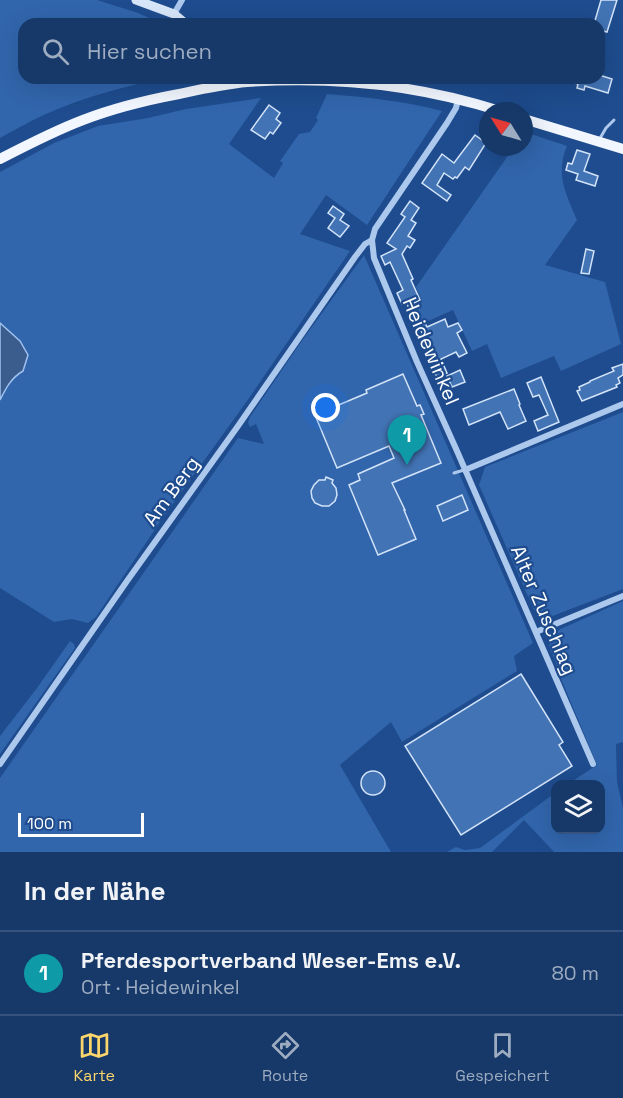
<!DOCTYPE html>
<html lang="de">
<meta charset="utf-8">
<style>
body{margin:0;font-family:"Space Grotesk",sans-serif;background:#234472;color:#f1f3f6}
.controls{position:absolute;right:18px;bottom:18px;display:grid;overflow:hidden;border-radius:12px;box-shadow:0 6px 24px #0002}
.controls button{width:54px;height:54px;display:grid;place-items:center;padding:0;border:0;border-bottom:2px solid #35537e;background:#16396a;color:#f1f3f6;font:30px sans-serif}
.compass{position:absolute;left:479px;top:102px;width:54px;height:54px;border-radius:50%;background:#16396a;box-shadow:0 6px 24px #0002;rotate:307deg}
.scale{position:absolute;left:18px;bottom:15px;width:126px;box-sizing:border-box;padding-left:6px;border:3px solid #fff;border-top:0;font-size:16px;line-height:21px;white-space:nowrap;color:#fff;-webkit-text-stroke:4px #1e4c8e;paint-order:stroke}
.you{position:absolute;left:326px;top:408px;width:21px;height:21px;margin:-15px;border:4px solid #fff;border-radius:50%;background:#1a73e8;box-shadow:0 0 0 9px #1a73e833}
.badge{display:grid;place-items:center;width:39px;height:39px;border-radius:50%;background:#fcd66b;color:#fff;font-size:20px;font-weight:700}
.pin{position:absolute;translate:-50% -50px;filter:drop-shadow(0 2px 3px #0008)}
.pin::after{content:'';position:absolute;top:32px;width:21px;height:18px;background:inherit;clip-path:polygon(0 0,100% 0,50% 100%)}
.list{margin:0;padding:0;list-style:none}
h2{display:flex;justify-content:space-between;align-items:center;height:78px;margin:0;padding:0 24px;font-size:26px}
h2 small{font-size:20px;font-weight:400;color:#9eacc1}
.list li{display:grid;grid-template-columns:39px 1fr auto;gap:18px;align-items:center;box-sizing:border-box;height:84px;padding:0 24px;border-top:2px solid #35537e}
.list b{display:block;font-size:22px;white-space:nowrap}
.list p{margin:0;font-size:20px;white-space:nowrap;color:#9eacc1}
.list em{font-size:20px;font-style:normal;color:#9eacc1}
.icon{flex:none;width:33px;height:33px;fill:none;stroke:currentColor;stroke-width:2;stroke-linecap:round;stroke-linejoin:round}
.map{position:relative;flex:none;width:623px;height:852px;overflow:hidden}
.search{position:absolute;background:#16396a;box-shadow:0 6px 24px #0002;left:18px;right:18px;top:18px;height:66px;display:flex;align-items:center;gap:15px;box-sizing:border-box;padding:0 21px;border-radius:18px;color:#9eacc1;font-size:22px}
.sheet{height:162px;background:#16396a}
nav{display:flex;justify-content:space-around;align-items:center;box-sizing:border-box;height:84px;border-top:2px solid #35537e;background:#16396a;font-size:16px;color:#9eacc1}
nav a{display:grid;justify-items:center;gap:3px}
nav .on{color:#fcd66b}
.map>svg:first-child{display:block}
</style>
<div class="map">
<svg width="623" height="852" viewBox="0 0 623 852">
<rect width="100%" height="100%" fill="#1e4c8e"/>
<g fill="#3165ac">
<path d="M0,0H97L138,13L162,24H24V78H166C125,86 84,97 46,114C30,121 15,130 0,138Z"/>
<path d="M327,94C366,97 404,101 442,111L367,225L326,195L300,234L350,251L247,401L162,519L96,617L88,623L72,619L54,622L0,588V400C6,388 11,378 23,371L20,341L0,323V172L54,143L98,126L148,118L186,109L261,98L229,144L274,178L283,163L280,161L299,134L310,132L318,120L316,118Z"/>
<path d="M524,133H528L567,146C555,174 566,194 577,220L545,265L605,282L621,344L561,371L554,356L501,378L487,344L472,351L453,310L417,326L410,308L422,302L416,287L514,147H524Z"/>
<polygon points="364,255 533,643 514,656 517,671 402,742 391,722 340,765 391,852 0,852 0,778 238,438 264,444 256,424 250,427 248,423 250,417 301,342"/>
<polygon points="623,412 623,589 550,617 534,610 479,485 485,467"/>
<polygon points="623,601 623,742 616,744 617,782 623,808 623,852 554,852 524,820 492,852 447,852 456,847 465,850 480,848 555,793 556,830 600,830 600,784 568,784 597,765 561,679 562,678 549,646 554,632"/>
<polygon points="70,641 74,644 75,648 0,754 0,736 37,688"/>
</g>
<path fill="#3b5d8d" stroke="#9fc2ef" stroke-width="1.5" d="M0,323L20,341L28,355L23,371C11,378 6,388 0,400Z"/>
<g fill="#4273b4" stroke="#d2e3f9" stroke-width="1.5">
<polygon points="601,0 617,0 607,32 599,30 599,24 594,24"/>
<polygon points="599,75 612,79 608,93 585,86 584,90 577,88 578,84 563,80 563,78 599,78"/>
<polygon points="269,105 280,113 276,119 281,123 273,134 270,132 265,139 251,130"/>
<polygon points="475,135 486,143 469,170 465,167 457,178 455,177 453,179 444,173 437,185 451,195 447,201 422,183 442,154 454,163"/>
<polygon points="577,150 590,154 584,171 598,176 595,186 576,180 578,174 566,170 568,163 572,164"/>
<polygon points="410,201 419,208 411,220 416,223 408,236 415,240 410,248 407,246 402,254 413,279 411,280 420,300 408,306 406,301 402,304 397,293 403,290 390,262 385,265 381,256 396,249 387,243 405,217 401,214"/>
<polygon points="333,206 344,214 340,220 349,226 340,237 328,228 335,218 328,213"/>
<polygon points="586,249 594,251 589,274 581,273"/>
<polygon points="445,319 448,327 458,323 462,330 457,333 467,353 459,357 456,352 441,359 447,373 437,377 434,371 438,369 419,326 425,323 427,327"/>
<polygon points="623,364 623,375 618,378 620,383 616,385 617,387 582,401 577,391 580,390 579,387 590,382 590,381 614,371 612,368"/>
<polygon points="460,370 465,382 452,387 447,376"/>
<polygon points="403,374 417,406 420,405 424,414 421,415 441,463 392,483 405,510 404,510 416,539 378,555 349,485 360,480 358,474 394,458 389,446 337,468 315,415 367,393 366,390"/>
<polygon points="541,377 559,422 538,431 534,421 548,415 539,395 533,397 527,383"/>
<polygon points="514,389 520,404 519,405 526,421 508,429 500,412 469,425 463,409"/>
<polygon points="326,477 333,480 332,483 336,488 337,495 335,501 329,506 322,506 315,503 312,498 311,491 314,485 319,480 325,480"/>
<polygon points="462,495 468,510 443,521 437,506"/>
<polygon points="521,674 563,742 559,745 572,766 461,835 405,746"/>
<circle cx="373" cy="783" r="12"/>
</g>
<g fill="none" stroke-linecap="round" stroke-linejoin="round">
<g stroke="#acc8ed" stroke-width="3">
<polyline points="599,140 606,128 614,120"/>
<polyline points="454,473 464,470"/>
</g>
<g stroke="#acc8ed" stroke-width="6">
<polyline points="174,14 182,0"/>
<polyline points="458,99 456,108 447,123 375,229 372,240 374,258 417,362 457,451 593,764"/>
<polyline points="465,470 623,404"/>
<polyline points="536,632 623,596"/>
<polyline points="0,764 127,581 238,426 355,257 365,244 372,240"/>
</g>
<polyline stroke="#d8e6fa" stroke-width="9" points="136,0 174,14 186,24"/>
<g stroke="#f2f7ff" stroke-width="10">
<polyline points="524,119 623,149"/>
<path d="M0,159C27,145 54,131 83,120C114,108 147,100 179,94C202,89 224,84 247,82C332,76 419,85 500,111"/>
</g>
</g>
<g text-anchor="middle" stroke-width="4.5" stroke-linejoin="round" paint-order="stroke">
<g font-size="20" fill="#fff" stroke="#1e4c8e">
<text transform="translate(431 351) rotate(67)" y="7">Heidewinkel</text>
<text transform="translate(171 491) rotate(-54)" y="7">Am Berg</text>
<text transform="translate(544 610) rotate(67)" y="7">Alter Zuschlag</text>
</g>
</g>
</svg>
<div class="controls">
<button><svg class="icon" aria-label="layers" viewBox="0 0 24 24"><path d="M12 4l9 5-9 5-9-5zM3 14l9 5 9-5"/></svg></button>
</div>
<svg class="compass" viewBox="-18 -18 36 36"><path d="M0-13l5 13h-10z" fill="#e53935"/><path d="M0 13l5-13h-10z" fill="#9eacc1"/></svg>
<div class="scale">100 m</div>
<div class="you"></div>
<div class="pin badge" style="left:407px;top:465px;background:#0f9aa8">1</div>
<div class="search"><svg class="icon" aria-label="search" viewBox="0 0 24 24"><circle cx="10" cy="10" r="6"/><path d="M15 15l6 6"/></svg>Hier suchen</div>
</div>
<section class="sheet">
<h2>In der Nähe<small></small></h2>
<ul class="list">
<li><span class="badge" style="background:#0f9aa8">1</span><div><b>Pferdesportverband Weser-Ems e.V.</b><p>Ort · Heidewinkel</p></div><em>80 m</em></li>
</ul>
</section>
<nav>
<a class="on"><svg class="icon" aria-label="map" viewBox="0 0 24 24"><path d="M3 6l6-2 6 2 6-2v14l-6 2-6-2-6 2zM9 4v14M15 6v14"/></svg>Karte</a>
<a><svg class="icon" aria-label="directions" viewBox="0 0 24 24"><path d="M12 3l9 9-9 9-9-9zM9 14v-3h6M13 9l2 2-2 2"/></svg>Route</a>
<a><svg class="icon" aria-label="saved" viewBox="0 0 24 24"><path d="M7 4h10v16l-5-4-5 4z"/></svg>Gespeichert</a>
</nav>
